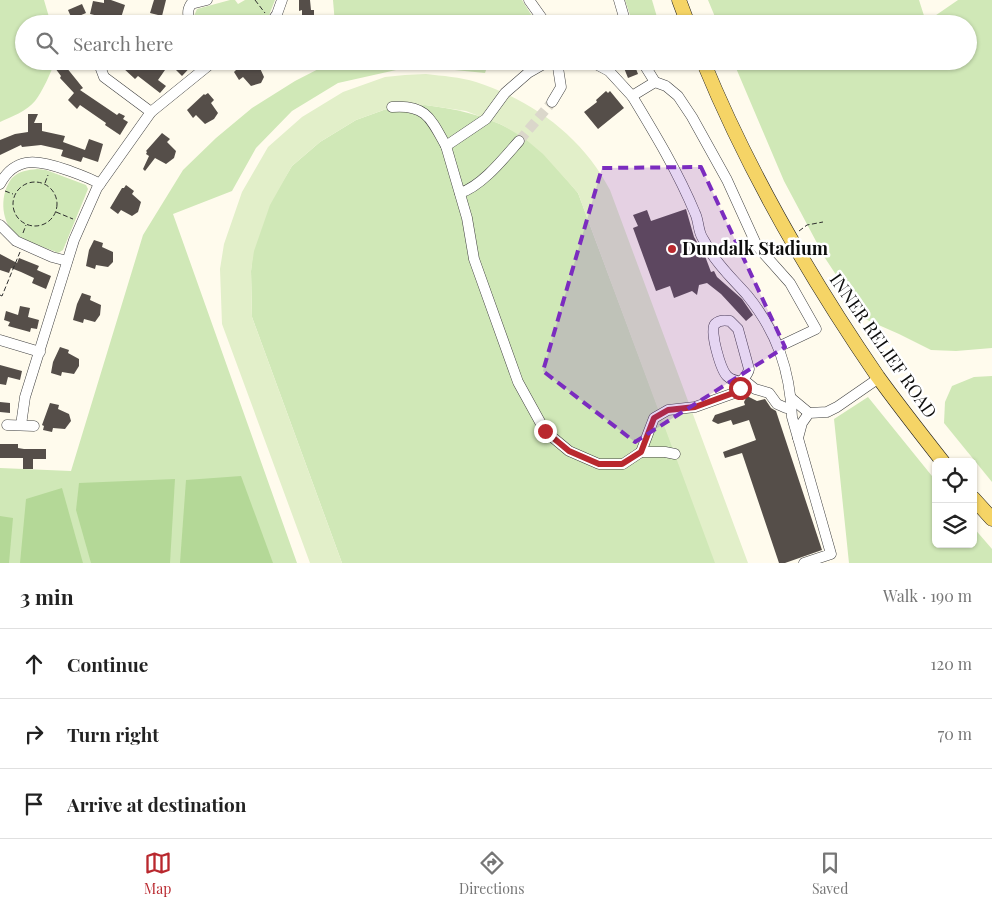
<!DOCTYPE html>
<meta charset="utf-8">
<style>
body{margin:0;font-family:"Playfair Display",serif;background:#f6f6f6;color:#222}
.controls{position:absolute;right:15px;bottom:15px;display:grid;overflow:hidden;border-radius:8px;box-shadow:0 1px 4px #0004}
.controls button{width:45px;height:45px;display:grid;place-items:center;padding:0;border:0;border-bottom:1px solid #e0e0e0;background:#fff;color:#222;font:25px sans-serif}
.stop{position:absolute;width:15px;height:15px;margin:-11px;border:4px solid #b9282e;border-radius:50%;background:#fff}
.stop.end{background:#b9282e;border-color:#fff;box-shadow:0 1px 5px #0008}
.list{margin:0;padding:0;list-style:none}
h2{display:flex;justify-content:space-between;align-items:center;height:65px;margin:0;padding:0 20px;font-size:21px}
h2 small{font-size:16px;font-weight:400;color:#767676}
.list li{display:grid;grid-template-columns:32px 1fr auto;gap:15px;align-items:center;box-sizing:border-box;height:70px;padding:0 20px;border-top:1px solid #e0e0e0}
.list b{display:block;font-size:19px;white-space:nowrap}
.list em{font-size:16px;font-style:normal;color:#767676}
.icon{flex:none;width:28px;height:28px;fill:none;stroke:currentColor;stroke-width:2;stroke-linecap:round;stroke-linejoin:round}
.map{position:relative;flex:none;width:992px;height:563px;overflow:hidden}
.search{position:absolute;background:#fff;box-shadow:0 1px 4px #0004;left:15px;right:15px;top:15px;height:55px;display:flex;align-items:center;gap:12px;box-sizing:border-box;padding:0 18px;border-radius:28px;color:#767676;font-size:19px}
.sheet{height:275px;background:#fff}
nav{display:flex;justify-content:space-around;align-items:center;box-sizing:border-box;height:70px;border-top:1px solid #e0e0e0;background:#fff;font-size:14px;color:#767676}
nav a{display:grid;justify-items:center;gap:2px}
nav .on{color:#b9282e}
.map>svg:first-child{display:block}
</style>
<div class="map">
<svg width="992" height="563" viewBox="0 0 992 563">
<rect width="100%" height="100%" fill="#fffbed"/>
<g fill="#d0e8b7">
<path d="M0,0H44L51,24H24V61H55C51,73 42,92 35,101C27,111 11,117 0,122Z"/>
<polygon points="230,0 235,0 238,4 245,0 275,0 268,18 262,24 208,24 205,21 199,22 194,16 197,9"/>
<polygon points="333,0 522,0 537,24 335,24"/>
<polygon points="625,0 652,0 659,24 633,24"/>
<polygon points="708,0 919,0 926,22 958,0 992,0 992,348 956,351 931,350 899,334 865,319 825,258 784,181 733,61 968,61 968,24 718,24"/>
<polygon points="334,61 489,61 485,73 414,66 338,83 292,111 256,148 232,191 173,214 297,563 0,563 0,468 71,471 143,235 183,170 216,138 252,108 295,81"/>
<path d="M425,105C467,110 513,122 545,155C556,167 567,180 578,193L716,563H342L252,317L251,271L253,251L269,204L292,166L320,142L356,120L392,107Z"/>
<path d="M37,169L46,170L86,185L88,189L63,250L58,253C46,247 25,242 15,234C0,220 0,193 12,178C19,171 28,170 37,169Z"/>
<polygon points="992,376 992,482 944,423 945,402 952,386 974,377"/>
<polygon points="868,397 936,481 936,544 973,544 973,527 992,549 992,563 849,563 834,419"/>
</g>
<g fill="#b4d897">
<polygon points="241,476 273,563 180,563 186,480"/>
<polygon points="175,479 170,563 91,563 76,510 79,483"/>
<polygon points="62,488 83,563 20,563 26,499"/>
<polygon points="0,516 13,518 9,563 0,563"/>
</g>
<path fill="#e2efc9" d="M426,74C443,76 460,77 476,82C532,100 583,137 610,190L748,563H715L578,193L543,154L524,138L502,125L466,111L425,105L392,107L356,120L320,142L292,166L270,205L254,251L251,271L252,317L342,563H310L222,324L220,269L224,244L242,192L268,147L302,117L343,92L385,77L405,75Z"/>
<g fill="#554e49">
<polygon points="104,0 111,0 125,5 120,21 90,14 93,1 104,3"/>
<polygon points="154,0 166,0 162,16 150,13"/>
<polygon points="299,0 310,0 311,10 314,10 314,17 302,17 302,10 299,11"/>
<polygon points="82,4 86,13 72,19 68,10"/>
<polygon points="123,61 162,61 159,66 165,70 158,80 166,86 160,93 138,76 135,79 122,67 125,64"/>
<polygon points="180,61 196,61 182,76 174,68"/>
<polygon points="239,61 266,61 259,66 264,77 261,83 251,86 243,77 239,80 234,72 242,64"/>
<polygon points="627,61 633,61 638,74 628,78 624,68 627,67"/>
<polygon points="62,62 83,88 80,90 117,115 119,113 125,116 123,119 128,122 120,135 105,125 106,123 80,105 77,109 68,100 74,93 60,78 61,76 55,68"/>
<polygon points="606,91 608,93 610,91 624,108 598,129 584,112 597,102 596,100"/>
<polygon points="208,93 214,100 211,103 218,113 214,119 205,124 196,115 193,118 187,110 204,94 205,95"/>
<polygon points="28,114 38,114 34,123 42,123 42,131 65,136 63,142 85,150 89,139 103,144 98,162 83,157 81,162 61,156 63,150 41,145 22,147 21,145 0,155 0,140 15,134 28,132"/>
<polygon points="162,133 170,139 167,142 176,151 174,158 166,164 155,158 145,171 143,169 149,156 146,154 147,152 146,151"/>
<polygon points="126,185 134,191 132,194 141,202 138,212 132,216 121,210 118,214 110,208 122,188 124,188"/>
<polygon points="686,209 694,237 705,256 711,272 714,271 717,277 742,299 753,315 746,321 721,294 707,283 699,285 697,295 692,291 674,298 670,286 656,291 633,228 638,226 633,215 647,210 651,221"/>
<polygon points="94,240 103,243 102,247 113,252 113,262 108,267 96,265 95,269 86,266 89,250"/>
<polygon points="0,254 17,263 19,258 39,266 37,270 51,276 46,289 32,283 34,278 21,272 11,268 9,273 0,270"/>
<polygon points="82,293 91,296 90,300 101,305 100,315 95,322 84,319 83,323 73,320 77,304"/>
<polygon points="20,306 30,308 28,317 39,320 37,329 31,328 30,332 8,326 10,322 4,320 6,311 18,315"/>
<polygon points="60,347 69,350 68,353 79,359 79,366 74,374 62,372 61,376 51,373 53,362"/>
<polygon points="0,365 22,371 20,380 8,377 6,385 0,384"/>
<polygon points="747,396 757,401 765,399 771,408 776,411 822,550 785,563 779,563 742,453 725,458 723,452 756,440 749,420 733,425 731,420 718,424 712,421 715,415 745,405 744,402"/>
<polygon points="0,402 10,403 10,413 0,412"/>
<polygon points="50,403 59,405 58,409 69,414 71,421 65,429 53,428 52,432 43,430 44,426 42,425"/>
<polygon points="0,444 18,444 18,448 24,449 46,449 46,459 33,459 33,469 23,469 23,458 0,458"/>
</g>
<g fill="none" stroke-linecap="round" stroke-linejoin="round">
<polyline stroke="#dbd7cb" stroke-width="10" stroke-dasharray="10 5" stroke-linecap="butt" points="519,141 552,102"/>
<g stroke="#404040" stroke-width="11">
<g id="minor">
<polyline points="529,0 546,24"/>
<polyline points="619,0 626,24"/>
<path d="M193,24C188,17 186,12 191,4L207,0"/>
<polyline points="270,24 277,14 282,0"/>
<polyline points="98,61 104,77 151,112"/>
<polyline points="549,61 528,73 505,93 486,119 446,146 467,218 474,259 518,382 545,431 569,451 599,464 623,464 641,452 665,452 675,454"/>
<polyline points="590,61 609,71 632,96"/>
<polyline points="642,61 655,82"/>
<polyline points="552,102 561,87 557,61"/>
<path d="M392,107C426,104 431,119 446,146"/>
<path d="M0,184C16,154 41,161 67,170C78,174 90,178 100,184"/>
<path d="M460,193C482,186 504,158 519,141"/>
<polyline points="0,225 16,241 52,257 67,261"/>
<polyline points="0,340 40,352"/>
<path d="M778,347L816,329L790,283L757,246L727,180L692,117L678,96L666,86L655,82L632,96C655,134 678,172 695,213C698,219 698,226 700,232C701,237 706,243 708,248C719,267 733,279 747,295C777,332 790,370 792,417L831,554L804,563"/>
<polyline points="744,380 755,389 769,393 777,404 786,408"/>
<polyline points="791,398 809,413"/>
<polyline points="7,425 34,426"/>
<polyline points="21,425 25,397 74,240 97,188 151,112 214,61"/>
<polyline points="798,438 802,423 809,413 827,412 837,407 879,378"/>
<path d="M641,452L654,418L668,410L695,407L737,392C740,389 739,385 741,382C744,377 748,375 749,369L738,329L730,321C725,320 719,320 715,324C709,331 721,370 727,376C731,380 736,381 742,382"/>
</g>
</g>
<g stroke="#1e1e1e" stroke-width="15">
<g id="major">
<polyline points="679,0 688,24"/>
<path d="M703,61C749,173 810,278 878,377C899,406 921,434 943,462"/>
<polyline points="973,498 992,519"/>
</g>
</g>
<g stroke="#2f2f2f" stroke-width="1" stroke-dasharray="5 2.5" stroke-linecap="butt">
<polyline points="255,0 265,13"/>
<circle cx="35" cy="204" r="22"/>
<polyline points="45,183 48,175"/>
<polyline points="5,191 13,194"/>
<polyline points="56,212 73,219"/>
<polyline points="799,231 807,225 823,222"/>
<polyline points="23,233 26,225"/>
<polyline points="0,295 2,296 20,252"/>
</g>
<use href="#minor" stroke="#fff" stroke-width="10"/>
<use href="#major" stroke="#f5d466" stroke-width="14"/>
</g>
<g fill="none" stroke-linecap="round" stroke-linejoin="round">
<polyline stroke="#b9282e" stroke-width="6" points="545,431 569,451 599,464 622,464 641,452 654,418 668,410 695,407 736,392 740,388"/>
</g>
<path fill="#7b2cbf" fill-opacity="0.2" stroke="#7b2cbf" stroke-width="4" stroke-dasharray="10 6" stroke-linejoin="round" d="M701,167L785,347L635,442L543,371L602,168Z"/>
<circle fill="#b9282e" stroke="#fff" stroke-width="2" cx="672" cy="249" r="5"/>
<g text-anchor="middle" stroke-width="5" stroke-linejoin="round" paint-order="stroke">
<g font-size="18" font-weight="bold" fill="#0d0d0d" stroke="#fff" text-anchor="start">
<text x="682" y="255">Dundalk Stadium</text>
</g>
<g font-size="18" fill="#0d0d0d" stroke="#fff">
<text transform="translate(883 346) rotate(55)" y="6">INNER RELIEF ROAD</text>
</g>
</g>
</svg>
<div class="controls">
<button><svg class="icon" aria-label="locate" viewBox="0 0 24 24"><circle cx="12" cy="12" r="6"/><path d="M12 2v4M12 18v4M2 12h4M18 12h4"/></svg></button>
<button><svg class="icon" aria-label="layers" viewBox="0 0 24 24"><path d="M12 4l9 5-9 5-9-5zM3 14l9 5 9-5"/></svg></button>
</div>
<div class="stop" style="left:740px;top:388px"></div>
<div class="stop end" style="left:545px;top:431px"></div>
<div class="search"><svg class="icon" aria-label="search" viewBox="0 0 24 24"><circle cx="10" cy="10" r="6"/><path d="M15 15l6 6"/></svg>Search here</div>
</div>
<section class="sheet">
<h2>3 min<small>Walk · 190 m</small></h2>
<ul class="list">
<li><svg class="icon" aria-label="ahead" viewBox="0 0 24 24"><path d="M12 20V5M6 11l6-6 6 6"/></svg><div><b>Continue</b></div><em>120 m</em></li>
<li><svg class="icon" aria-label="right" viewBox="0 0 24 24"><path d="M7 20v-9h11M14 6l5 5-5 5"/></svg><div><b>Turn right</b></div><em>70 m</em></li>
<li><svg class="icon" aria-label="arrive" viewBox="0 0 24 24"><path d="M6 21V4h12l-3 4 3 4H6"/></svg><div><b>Arrive at destination</b></div></li>
</ul>
</section>
<nav>
<a class="on"><svg class="icon" aria-label="map" viewBox="0 0 24 24"><path d="M3 6l6-2 6 2 6-2v14l-6 2-6-2-6 2zM9 4v14M15 6v14"/></svg>Map</a>
<a><svg class="icon" aria-label="directions" viewBox="0 0 24 24"><path d="M12 3l9 9-9 9-9-9zM9 14v-3h6M13 9l2 2-2 2"/></svg>Directions</a>
<a><svg class="icon" aria-label="saved" viewBox="0 0 24 24"><path d="M7 4h10v16l-5-4-5 4z"/></svg>Saved</a>
</nav>
